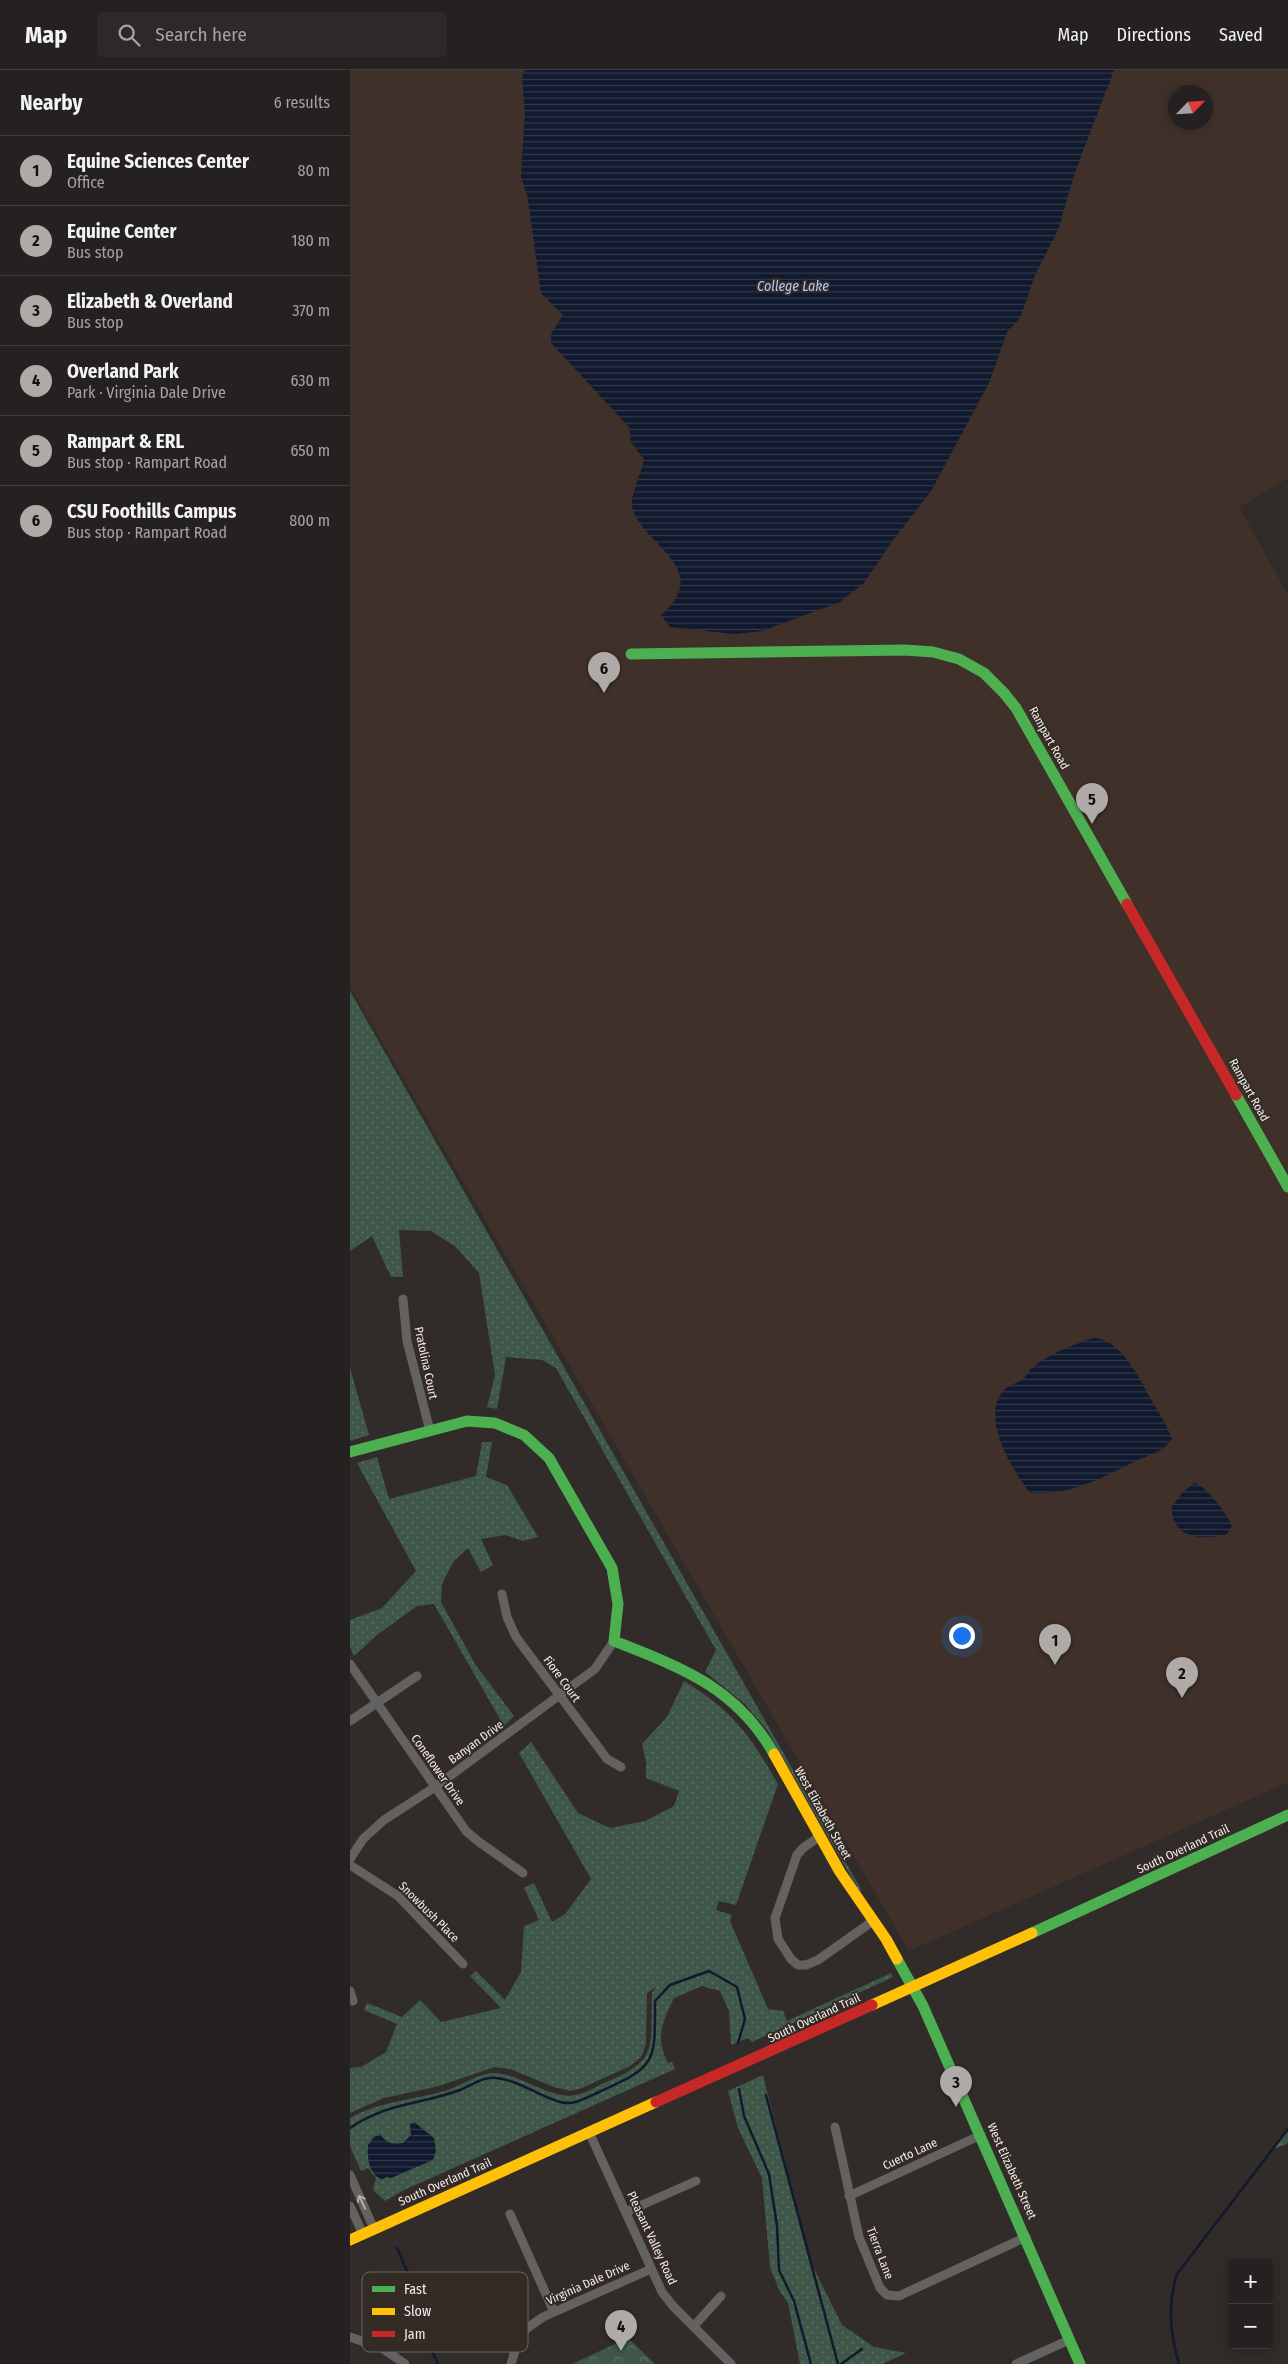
<!DOCTYPE html>
<meta charset="utf-8">
<style>
body{margin:0;font-family:"Fira Sans Condensed",sans-serif;background:#2d2929;color:#f1f3f6}
.controls{position:absolute;right:15px;bottom:15px;display:grid;overflow:hidden;border-radius:5px;box-shadow:0 2px 12px #0003}
.controls button{width:45px;height:45px;display:grid;place-items:center;padding:0;border:0;border-bottom:1px solid #423e3e;background:#252120;color:#f1f3f6;font:25px sans-serif}
.compass{position:absolute;left:818px;top:15px;width:45px;height:45px;border-radius:50%;background:#252120;box-shadow:0 2px 12px #0003;rotate:65deg}
.you{position:absolute;left:611px;top:1565px;width:18px;height:18px;margin:-12px;border:4px solid #fff;border-radius:50%;background:#1a73e8;box-shadow:0 0 0 8px #1a73e833}
.badge{display:grid;place-items:center;width:32px;height:32px;border-radius:50%;background:#afa9a7;color:#111;font-size:16px;font-weight:700}
.pin{position:absolute;translate:-50% -41px;filter:drop-shadow(0 1px 2px #0008)}
.pin::after{content:'';position:absolute;top:26px;width:18px;height:15px;background:inherit;clip-path:polygon(0 0,100% 0,50% 100%)}
.list{margin:0;padding:0;list-style:none}
h2{display:flex;justify-content:space-between;align-items:center;height:65px;margin:0;padding:0 20px;font-size:21px}
h2 small{font-size:16px;font-weight:400;color:#a3a3a5}
.list li{display:grid;grid-template-columns:32px 1fr auto;gap:15px;align-items:center;box-sizing:border-box;height:70px;padding:0 20px;border-top:1px solid #423e3e}
.list b{display:block;font-size:19px;white-space:nowrap}
.list p{margin:0;font-size:16px;white-space:nowrap;color:#a3a3a5}
.list em{font-size:16px;font-style:normal;color:#a3a3a5}
.icon{flex:none;width:28px;height:28px;fill:none;stroke:currentColor;stroke-width:2;stroke-linecap:round;stroke-linejoin:round}
.map{position:relative;flex:none;width:938px;height:2294px;overflow:hidden}
header{display:flex;align-items:center;gap:30px;box-sizing:border-box;height:70px;padding:0 25px;background:#252120;border-bottom:1px solid #423e3e}
header strong{font-size:24px}
nav{display:flex;gap:28px;margin-inline-start:auto;font-size:18px}
.search{width:350px;height:45px;background:#2d2929;display:flex;align-items:center;gap:12px;box-sizing:border-box;padding:0 18px;border-radius:5px;color:#a3a3a5;font-size:19px}
main{display:flex}
aside{flex:1;background:#252120}
.map>svg:first-child{display:block}
</style>
<header>
<strong>Map</strong>
<div class="search"><svg class="icon" aria-label="search" viewBox="0 0 24 24"><circle cx="10" cy="10" r="6"/><path d="M15 15l6 6"/></svg>Search here</div>
<nav><a>Map</a><a>Directions</a><a>Saved</a></nav>
</header>
<main>
<aside>
<h2>Nearby<small>6 results</small></h2>
<ul class="list">
<li><span class="badge">1</span><div><b>Equine Sciences Center</b><p>Office</p></div><em>80 m</em></li>
<li><span class="badge">2</span><div><b>Equine Center</b><p>Bus stop</p></div><em>180 m</em></li>
<li><span class="badge">3</span><div><b>Elizabeth &amp; Overland</b><p>Bus stop</p></div><em>370 m</em></li>
<li><span class="badge">4</span><div><b>Overland Park</b><p>Park · Virginia Dale Drive</p></div><em>630 m</em></li>
<li><span class="badge">5</span><div><b>Rampart &amp; ERL</b><p>Bus stop · Rampart Road</p></div><em>650 m</em></li>
<li><span class="badge">6</span><div><b>CSU Foothills Campus</b><p>Bus stop · Rampart Road</p></div><em>800 m</em></li>
</ul>
</aside>
<div class="map">
<svg width="938" height="2294" viewBox="0 0 938 2294">
<defs>
<pattern id="grass-dots" width="8" height="8" patternUnits="userSpaceOnUse" patternTransform="scale(1.25)"><rect width="8" height="8" fill="#3f5748"/><path d="M2 2h.1M6 6h.1" fill="none" stroke="#5b6f63" stroke-width="1.8" stroke-linecap="round"/></pattern>
<pattern id="park-crowns" width="20" height="18" patternUnits="userSpaceOnUse" patternTransform="scale(1.25)"><rect width="20" height="18" fill="#3f5748"/><path d="M2 6a3 3 0 1 1 6 0M12 15a3 3 0 1 1 6 0" fill="none" stroke="#5b6f63"/></pattern>
<pattern id="water-rules" width="6" height="5" patternUnits="userSpaceOnUse" patternTransform="scale(1.25)"><rect width="6" height="5" fill="#10192d"/><path d="M0 2.5h6" fill="none" stroke="#333b4c"/></pattern>
</defs>
<rect width="100%" height="100%" fill="#312c2a"/>
<path fill="#3f312a" fill-rule="evenodd" d="M0,0H175L172,9L175,42L171,106L178,129L191,223L213,245L201,264L239,312L279,357L281,372L294,389L292,402L283,425L315,480L327,494L330,512L326,526L320,538L311,545L320,557L384,564L412,561L490,532L514,513L541,473L581,421L639,313L657,262L670,248L685,205L708,160L725,102L764,0H938V408L889,437L938,525V1712L559,1881L0,916ZM826,22H856V52H826Z"/>
<g fill="url(#grass-dots)" fill-rule="evenodd">
<polygon points="0,921 512,1821 508,1819 417,1660 395,1634 355,1602 366,1580 206,1298 192,1290 156,1287 147,1339 137,1337 145,1305 129,1203 106,1177 81,1161 49,1160 53,1207 41,1207 22,1166 0,1181"/>
<polygon points="0,1298 19,1365 0,1371"/>
<polygon points="132,1372 142,1372 136,1407 157,1415 188,1467 173,1471 156,1465 131,1469 143,1495 131,1502 118,1478 103,1492 92,1514 91,1532 125,1594 164,1646 154,1656 84,1534 67,1536 27,1565 4,1586 0,1577 0,1550 32,1538 66,1501 7,1393 27,1387 39,1429 126,1406"/>
<path d="M334,1611C384,1642 399,1664 428,1714L386,1835L369,1831L366,1840L382,1845L380,1851L418,1939L433,1941L437,1951L541,1903L543,1907L402,1972L398,1968L381,1975L379,1941L370,1921L352,1916L324,1928C312,1952 305,1968 318,1993L322,1992L325,1999L54,2120L35,2131L23,2120L26,2108L18,2098L11,2101L0,2076V2048C31,2031 64,2030 98,2020C112,2015 129,2003 144,2003C169,2004 189,2022 213,2025C227,2028 240,2020 252,2014C310,1990 300,1980 302,1923L306,1917L297,1923L296,1974L291,1987L280,1996L232,2018L221,2021L204,2017L160,1999L145,1997L89,2016L34,2028L0,2043V1998L11,1997L36,1982L47,1954L14,1940L17,1933L52,1947L70,1930L91,1952L151,1938L120,1906L126,1901L155,1930L171,1902L174,1856L189,1850L174,1818L184,1813L202,1852L215,1844L241,1809L169,1683L181,1672L228,1743L260,1758L295,1751L324,1736L329,1721L296,1708V1692L292,1674L317,1647ZM60,2054L83,2090L36,2107L20,2094L18,2075L30,2064C36,2073 43,2075 53,2073L61,2065Z"/>
<polygon points="413,2005 459,2189 492,2255 524,2277 556,2283 532,2294 450,2294 438,2233 429,2220 420,2197 412,2108 388,2058 378,2021"/>
</g>
<g fill="url(#park-crowns)">
<polygon points="938,2059 938,2073 924,2079"/>
<polygon points="278,2268 305,2294 222,2294"/>
</g>
<g fill="url(#water-rules)">
<path d="M175,0H764L725,102L708,160L685,205L670,248L657,262L639,313L581,421L541,473L514,513L490,532L412,561L384,564L320,557L311,545C365,499 292,475 282,437C280,427 292,402 294,389L281,372L279,357L201,273V264L213,245L191,223L178,129L171,106L175,42L172,9Z"/>
<path d="M743,1268C771,1268 790,1310 802,1331C809,1343 817,1355 822,1369C812,1383 801,1384 786,1391C751,1408 720,1426 680,1423C663,1401 628,1345 655,1319C661,1314 669,1313 675,1307C677,1304 679,1301 682,1298C698,1284 723,1275 743,1268Z"/>
<path d="M844,1413C858,1417 876,1444 882,1456L877,1464C853,1471 821,1469 822,1437L832,1423Z"/>
<path d="M64,2052L84,2068L86,2081L83,2090L41,2108L36,2107L32,2110C19,2104 17,2088 18,2075L24,2067L30,2064C36,2073 43,2075 53,2073L61,2065L60,2054Z"/>
</g>
<g fill="none" stroke-linecap="round" stroke-linejoin="round">
<g stroke="#10192d" stroke-width="2.5">
<polyline points="389,2019 394,2046 419,2104 427,2156 429,2200 444,2231 461,2294"/>
<polyline points="416,2025 488,2294"/>
<path d="M0,2058C36,2033 68,2035 107,2021C119,2017 133,2006 146,2008C169,2010 188,2026 210,2032C224,2036 236,2028 249,2022C307,1996 305,1993 305,1931L320,1915L359,1901L387,1917L395,1949L388,1973"/>
<polyline points="47,2178 73,2238 79,2274 88,2294"/>
<polyline points="491,2294 512,2279"/>
<path d="M829,2294C820,2264 817,2234 827,2204L938,2059"/>
</g>
<g stroke="#646260" stroke-width="9">
<polyline points="53,1229 57,1271 80,1361"/>
<polyline points="152,1524 157,1547 166,1567 257,1689 271,1697"/>
<polyline points="0,1594 116,1761 129,1772 173,1803"/>
<polyline points="0,1651 67,1606"/>
<polyline points="470,1766 453,1778 447,1785 425,1848 428,1869 441,1889 448,1895 456,1895 468,1890 523,1851"/>
<polyline points="0,1789 13,1769 34,1750 85,1717 245,1599 264,1571"/>
<polyline points="0,1795 48,1826 113,1894"/>
<polyline points="0,1921 3,1931"/>
<polyline points="485,2057 509,2167 530,2218 537,2225 549,2226 676,2167"/>
<polyline points="239,2062 312,2222 323,2236 381,2294"/>
<polyline points="0,2105 24,2159"/>
<polyline points="499,2126 631,2065"/>
<polyline points="0,2136 13,2164"/>
<polyline points="276,2142 346,2111"/>
<polyline points="160,2144 204,2242"/>
<polyline points="344,2256 371,2226"/>
<polyline points="0,2267 32,2278 55,2294"/>
<polyline points="153,2269 167,2274"/>
<polyline points="161,2294 167,2274 176,2259 193,2247 301,2199"/>
<polyline points="666,2294 719,2270"/>
</g>
<g stroke="#4caf50" stroke-width="11">
<polyline points="281,584 555,580 583,582 609,589 634,603 654,623 666,638 777,834"/>
<polyline points="886,1025 938,1117"/>
<path d="M0,1382L117,1351L145,1353L174,1365L199,1388L262,1498L268,1534L264,1571C332,1598 386,1617 424,1684"/>
<polyline points="682,1863 938,1745"/>
<polyline points="547,1889 573,1936 730,2294"/>
</g>
<g stroke="#ffc107" stroke-width="11">
<polyline points="424,1684 490,1802 536,1869 547,1889"/>
<polyline points="522,1935 682,1863"/>
<polyline points="0,2170 306,2032"/>
</g>
<g stroke="#c62828" stroke-width="11">
<polyline points="777,834 886,1025"/>
<polyline points="306,2032 522,1935"/>
</g>
</g>
<defs><path id="oneway-shaft" d="M-6 0H5M1.5-3L5.5 0L1.5 3" fill="none" stroke-width="1.6" stroke-linecap="round" stroke-linejoin="round" transform="scale(1.25)"/></defs>
<use stroke="#b3aeac" href="#oneway-shaft" transform="translate(12 2132) rotate(-115)"/>
<g text-anchor="middle" stroke-width="4" stroke-linejoin="round" paint-order="stroke">
<g font-size="12" fill="#f3edea" stroke="#342b27">
<text transform="translate(699 668) rotate(61)" y="4">Rampart Road</text>
<text transform="translate(899 1020) rotate(61)" y="4">Rampart Road</text>
<text transform="translate(76 1293) rotate(78)" y="4">Pratolina Court</text>
<text transform="translate(212 1609) rotate(54)" y="4">Fiore Court</text>
<text transform="translate(126 1672) rotate(-36)" y="4">Banyan Drive</text>
<text transform="translate(88 1700) rotate(55)" y="4">Coneflower Drive</text>
<text transform="translate(473 1743) rotate(61)" y="4">West Elizabeth Street</text>
<text transform="translate(833 1779) rotate(-25)" y="4">South Overland Trail</text>
<text transform="translate(79 1842) rotate(45)" y="4">Snowbush Place</text>
<text transform="translate(464 1948) rotate(-25)" y="4">South Overland Trail</text>
<text transform="translate(560 2084) rotate(-25)" y="4">Cuerto Lane</text>
<text transform="translate(662 2101) rotate(66)" y="4">West Elizabeth Street</text>
<text transform="translate(95 2112) rotate(-24)" y="4">South Overland Trail</text>
<text transform="translate(302 2168) rotate(65)" y="4">Pleasant Valley Road</text>
<text transform="translate(530 2183) rotate(69)" y="4">Tierra Lane</text>
<text transform="translate(238 2213) rotate(-24)" y="4">Virginia Dale Drive</text>
</g>
<g font-size="14" font-style="italic" fill="#b1cbfd" stroke="#342b27">
<text x="443" y="221">College Lake</text>
</g>
</g>
<rect x="12" y="2202" width="166" height="80" rx="8" fill="#342b27" stroke="#6d6562" stroke-width="1"/>
<rect x="22" y="2216" width="23" height="6" fill="#4caf50"/>
<rect x="22" y="2238" width="23" height="7" fill="#ffc107"/>
<rect x="22" y="2261" width="23" height="6" fill="#c62828"/>
<g font-size="14" fill="#f3edea">
<text x="54" y="2224">Fast</text>
<text x="54" y="2246">Slow</text>
<text x="54" y="2269">Jam</text>
</g>
</svg>
<div class="controls">
<button>+</button>
<button>−</button>
</div>
<svg class="compass" viewBox="-18 -18 36 36"><path d="M0-13l5 13h-10z" fill="#e53935"/><path d="M0 13l5-13h-10z" fill="#a3a3a5"/></svg>
<div class="you"></div>
<div class="pin badge" style="left:705px;top:1595px">1</div>
<div class="pin badge" style="left:832px;top:1628px">2</div>
<div class="pin badge" style="left:606px;top:2037px">3</div>
<div class="pin badge" style="left:271px;top:2281px">4</div>
<div class="pin badge" style="left:742px;top:754px">5</div>
<div class="pin badge" style="left:254px;top:623px">6</div>
</div>
</main>
